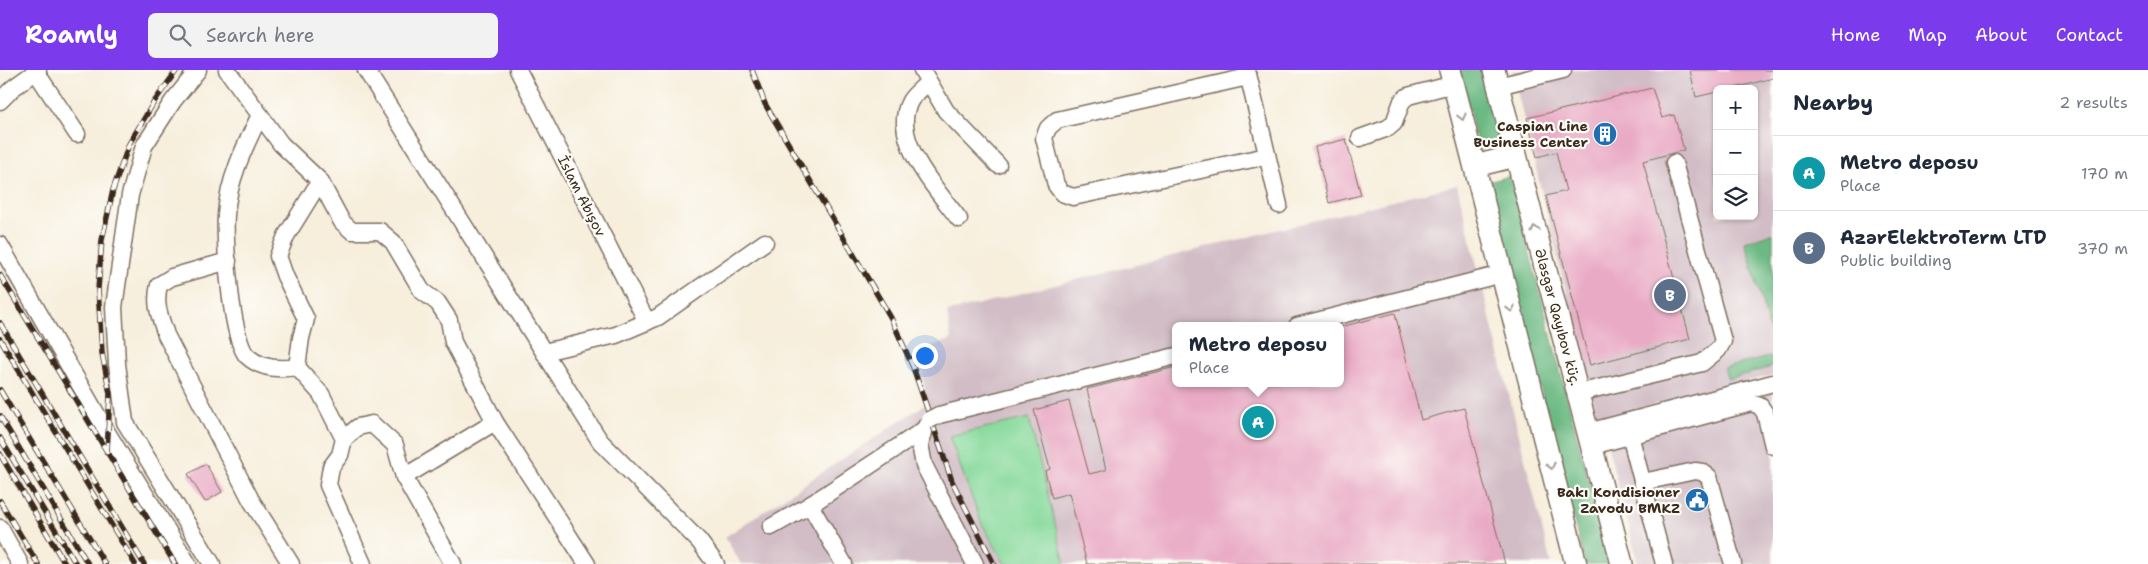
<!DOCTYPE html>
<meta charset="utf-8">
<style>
body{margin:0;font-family:"Shantell Sans",sans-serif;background:#f2f2f3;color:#1f2937}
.controls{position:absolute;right:15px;top:15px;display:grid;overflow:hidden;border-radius:8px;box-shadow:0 1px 4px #0004}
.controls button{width:45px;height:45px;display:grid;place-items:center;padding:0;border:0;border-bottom:1px solid #e0e1e3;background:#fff;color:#1f2937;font:25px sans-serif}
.you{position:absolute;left:924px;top:285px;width:18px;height:18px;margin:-12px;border:4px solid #fff;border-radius:50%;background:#1a73e8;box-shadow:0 0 0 8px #1a73e833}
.badge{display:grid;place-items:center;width:32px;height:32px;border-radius:50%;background:#7c3aed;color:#fff;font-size:16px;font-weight:700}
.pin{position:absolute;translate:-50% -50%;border:2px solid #fff;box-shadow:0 1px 5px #0006}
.popup{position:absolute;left:1172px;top:252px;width:172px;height:65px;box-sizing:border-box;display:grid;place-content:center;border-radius:8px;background:#fff;filter:drop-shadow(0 1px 4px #0005);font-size:16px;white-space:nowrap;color:#747a83}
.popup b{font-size:19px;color:#1f2937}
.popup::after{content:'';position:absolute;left:50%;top:100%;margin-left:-10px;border:10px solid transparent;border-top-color:#fff}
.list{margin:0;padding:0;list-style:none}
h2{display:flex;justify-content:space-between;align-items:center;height:65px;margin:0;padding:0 20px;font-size:21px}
h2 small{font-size:16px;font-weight:400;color:#747a83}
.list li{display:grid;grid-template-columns:32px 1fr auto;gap:15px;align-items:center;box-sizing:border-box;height:75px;padding:0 20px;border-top:1px solid #e0e1e3}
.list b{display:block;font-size:19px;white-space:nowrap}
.list p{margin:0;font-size:16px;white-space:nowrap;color:#747a83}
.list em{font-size:16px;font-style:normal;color:#747a83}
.icon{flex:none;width:28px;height:28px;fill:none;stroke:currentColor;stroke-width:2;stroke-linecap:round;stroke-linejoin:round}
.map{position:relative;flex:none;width:1773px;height:494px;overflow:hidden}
header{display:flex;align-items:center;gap:30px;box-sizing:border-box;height:70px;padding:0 25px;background:#7c3aed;color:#fff}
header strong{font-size:24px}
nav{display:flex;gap:28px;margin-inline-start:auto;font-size:18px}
.search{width:350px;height:45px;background:#f2f2f3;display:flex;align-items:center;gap:12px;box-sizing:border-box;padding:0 18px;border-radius:8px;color:#747a83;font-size:19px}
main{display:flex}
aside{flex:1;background:#fff}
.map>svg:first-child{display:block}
</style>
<header>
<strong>Roamly</strong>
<div class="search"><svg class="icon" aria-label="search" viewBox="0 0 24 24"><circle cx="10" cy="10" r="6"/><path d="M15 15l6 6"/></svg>Search here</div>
<nav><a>Home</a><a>Map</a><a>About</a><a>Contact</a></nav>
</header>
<main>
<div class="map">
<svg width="1773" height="494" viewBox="0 0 1773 494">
<rect width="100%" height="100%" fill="#fdfcf7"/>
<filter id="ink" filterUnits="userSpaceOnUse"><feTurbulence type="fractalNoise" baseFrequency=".02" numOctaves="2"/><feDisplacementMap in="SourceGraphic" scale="10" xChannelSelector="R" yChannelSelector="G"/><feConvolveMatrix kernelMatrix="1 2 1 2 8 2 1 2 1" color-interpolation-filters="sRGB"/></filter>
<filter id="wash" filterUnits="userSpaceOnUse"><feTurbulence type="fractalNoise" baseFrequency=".0096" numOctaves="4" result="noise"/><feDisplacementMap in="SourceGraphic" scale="20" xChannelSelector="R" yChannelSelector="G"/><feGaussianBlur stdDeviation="1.12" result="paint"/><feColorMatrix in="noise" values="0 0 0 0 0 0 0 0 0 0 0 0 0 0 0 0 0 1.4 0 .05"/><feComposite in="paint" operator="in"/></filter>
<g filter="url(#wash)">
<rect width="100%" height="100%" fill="#f7eedc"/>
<g fill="#d2bdc6" fill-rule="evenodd">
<path d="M1512,0H1773V305L1597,349ZM1717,19H1754V146H1717Z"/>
<path d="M1457,115L1551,494H741L725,467L927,333L918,280L951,270L947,242ZM1176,256H1340V313H1176Z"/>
<polygon points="1773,321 1773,494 1638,494 1605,365"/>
</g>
<polygon fill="#86d99b" stroke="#60825c" points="1029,348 1065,494 1005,494 981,452 949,366"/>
<g fill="#6cb983" stroke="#547250">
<polygon points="1460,0 1481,0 1499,72 1478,78"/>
<polygon points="1510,106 1610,494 1585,494 1488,112"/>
<polygon points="1773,163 1773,272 1745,172"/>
<polygon points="1773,286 1773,297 1728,309 1724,298"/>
</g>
<g id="blocks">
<g fill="#e9aac5">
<polygon points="1690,0 1773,0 1773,8 1731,19 1717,19 1717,22 1696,27"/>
<polygon points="1652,18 1662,48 1674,45 1684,80 1643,91 1690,269 1590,295 1546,126 1566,121 1556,82 1537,87 1527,48"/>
<polygon points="1346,69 1361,125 1329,133 1315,77"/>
<polygon points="1395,243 1421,350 1464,338 1505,494 1087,494 1069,423 1052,428 1045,401 1050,399 1034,340 1069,331 1089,404 1106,400 1087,319 1176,297 1176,313 1340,313 1340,257"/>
<polygon points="206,394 222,422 205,432 188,404"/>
</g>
</g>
</g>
<g filter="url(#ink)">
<use href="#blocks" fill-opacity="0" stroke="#7d6f60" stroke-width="1"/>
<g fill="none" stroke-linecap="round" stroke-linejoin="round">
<g stroke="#7d6f60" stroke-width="19">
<g id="minor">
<polyline points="198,0 173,31 144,76 130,125 114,237 117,294 125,352 212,494"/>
<path d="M227,0L260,45C245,76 228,110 226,145C224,170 231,270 247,286C261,299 279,300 297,297"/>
<polyline points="366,0 600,371 699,471 716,494"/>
<polyline points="518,0 647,252"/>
<polyline points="922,0 946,41 998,95"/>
<polyline points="1247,0 1279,135"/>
<polyline points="36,2 77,64"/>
<polyline points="1248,7 1057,50 1048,58 1044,68 1056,115 1062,123 1073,127 1267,86"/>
<path d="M928,12C923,18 914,24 910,31C889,69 938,121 959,149"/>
<polyline points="1498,16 1563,0"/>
<polyline points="0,31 13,18 38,0"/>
<polyline points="260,45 281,74 320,111 342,152 352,161 380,161 393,172 422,221 438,233 449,250 453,272 495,352 587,494"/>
<polyline points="1360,68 1388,58 1394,53 1402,31 1408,26 1454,14"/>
<polyline points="320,111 286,166 278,186 285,206 306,249 301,268 297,297 321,324 344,369 340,385 331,397 328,415 363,494"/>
<polyline points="0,175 108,364 188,494"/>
<path d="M228,191L172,207L159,215C154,235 160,246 166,265L251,430L291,494"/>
<polyline points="1297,256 1502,204"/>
<polyline points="544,282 616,265 658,247 765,172"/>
<polyline points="1578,323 1702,293 1718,280 1723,271 1674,93"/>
<polyline points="939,345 1176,286"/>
<polyline points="926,356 920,374 924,395 975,494"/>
<polyline points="1588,362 1773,313"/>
<polyline points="1630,365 1664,494"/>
<polyline points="344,369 358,357 372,354 395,375 404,407 453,494"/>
<polyline points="1592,376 1751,333 1760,336 1765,343 1773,376"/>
<polyline points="404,407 495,352"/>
<polyline points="1643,412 1695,401 1702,402 1709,407 1733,494"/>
<polyline points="810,435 844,494"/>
<polyline points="771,457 810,435 922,361"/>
<polyline points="0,458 20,494"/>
</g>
</g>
<g stroke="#7d6f60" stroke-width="24">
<g id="major">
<polyline points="1450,0 1576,494"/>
<polyline points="1494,0 1622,494"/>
<polyline points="1475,96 1515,86"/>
</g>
</g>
<use href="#minor" stroke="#fff" stroke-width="16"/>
<use href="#major" stroke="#fff" stroke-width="21"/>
<g stroke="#3b2a1e" stroke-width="5.5">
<g id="rail">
<polyline points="752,0 765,34 891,248 913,297 952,411 994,494"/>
<polyline points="0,205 175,494"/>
<polyline points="0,253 144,494"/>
<polyline points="0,269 135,494"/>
<polyline points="0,320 105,494"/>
<polyline points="0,346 88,494"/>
<polyline points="0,368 76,494"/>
<polyline points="107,383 110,324 102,283 98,219 102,170 113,120 129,74 154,32 177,0"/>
<polyline points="0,384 65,494"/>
<polyline points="0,431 38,494"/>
</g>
</g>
<use href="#rail" stroke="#fdfcf7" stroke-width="4" stroke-dasharray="11" stroke-linecap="butt"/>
<g stroke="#7d6f60" stroke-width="19" stroke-linecap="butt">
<polyline id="minor-bridge" points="929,350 939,345"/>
</g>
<use href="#minor-bridge" stroke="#fff" stroke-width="16"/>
</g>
<defs><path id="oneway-chevron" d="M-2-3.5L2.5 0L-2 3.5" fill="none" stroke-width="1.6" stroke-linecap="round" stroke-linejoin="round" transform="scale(1.25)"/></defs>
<g stroke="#a79f9a">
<use href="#oneway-chevron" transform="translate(1462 47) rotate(76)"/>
<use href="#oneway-chevron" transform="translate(1535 159) rotate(-105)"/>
<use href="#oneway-chevron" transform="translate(1511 239) rotate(76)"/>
<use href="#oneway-chevron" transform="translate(1551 396) rotate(76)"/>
</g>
</g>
<defs>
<g id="building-disc" transform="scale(1.25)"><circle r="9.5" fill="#1f6fb2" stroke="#fdfcf7"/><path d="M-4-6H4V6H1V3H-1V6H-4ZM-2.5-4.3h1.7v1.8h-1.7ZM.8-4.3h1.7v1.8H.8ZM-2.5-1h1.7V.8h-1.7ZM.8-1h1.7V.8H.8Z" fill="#fff"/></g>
<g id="civic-disc" transform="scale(1.25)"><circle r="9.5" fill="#1f6fb2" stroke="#fdfcf7"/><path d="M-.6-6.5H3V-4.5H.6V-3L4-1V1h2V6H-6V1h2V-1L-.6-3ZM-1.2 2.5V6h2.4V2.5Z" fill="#fff"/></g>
</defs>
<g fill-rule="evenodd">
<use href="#building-disc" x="1605" y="64"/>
<use href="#civic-disc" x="1697" y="430"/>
</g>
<g text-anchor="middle" stroke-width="4.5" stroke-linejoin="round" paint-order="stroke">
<g font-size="14" font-weight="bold" fill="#3b2a1e" stroke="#fdfcf7" text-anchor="end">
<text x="1588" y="61">Caspian Line<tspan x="1588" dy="16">Business Center</tspan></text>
<text x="1680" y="427">Bakı Kondisioner<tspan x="1680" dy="16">Zavodu BMKZ</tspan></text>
</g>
<g font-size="14" fill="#3b2a1e" stroke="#fdfcf7">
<text transform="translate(582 126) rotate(63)" y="5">İslam Abışov</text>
<text transform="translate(1558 247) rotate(75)" y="5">Ələsgər Qayıbov küç.</text>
</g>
</g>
</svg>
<div class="controls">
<button>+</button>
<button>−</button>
<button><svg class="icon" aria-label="layers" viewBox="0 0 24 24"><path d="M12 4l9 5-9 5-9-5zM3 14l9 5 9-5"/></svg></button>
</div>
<div class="you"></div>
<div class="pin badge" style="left:1258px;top:352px;background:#0f9aa8">A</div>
<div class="popup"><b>Metro deposu</b>Place</div>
<div class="pin badge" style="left:1670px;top:225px;background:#5c6f8a">B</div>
</div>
<aside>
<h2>Nearby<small>2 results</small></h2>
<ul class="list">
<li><span class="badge" style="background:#0f9aa8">A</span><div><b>Metro deposu</b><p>Place</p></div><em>170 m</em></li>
<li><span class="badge" style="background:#5c6f8a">B</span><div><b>AzərElektroTerm LTD</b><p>Public building</p></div><em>370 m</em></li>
</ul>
</aside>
</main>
